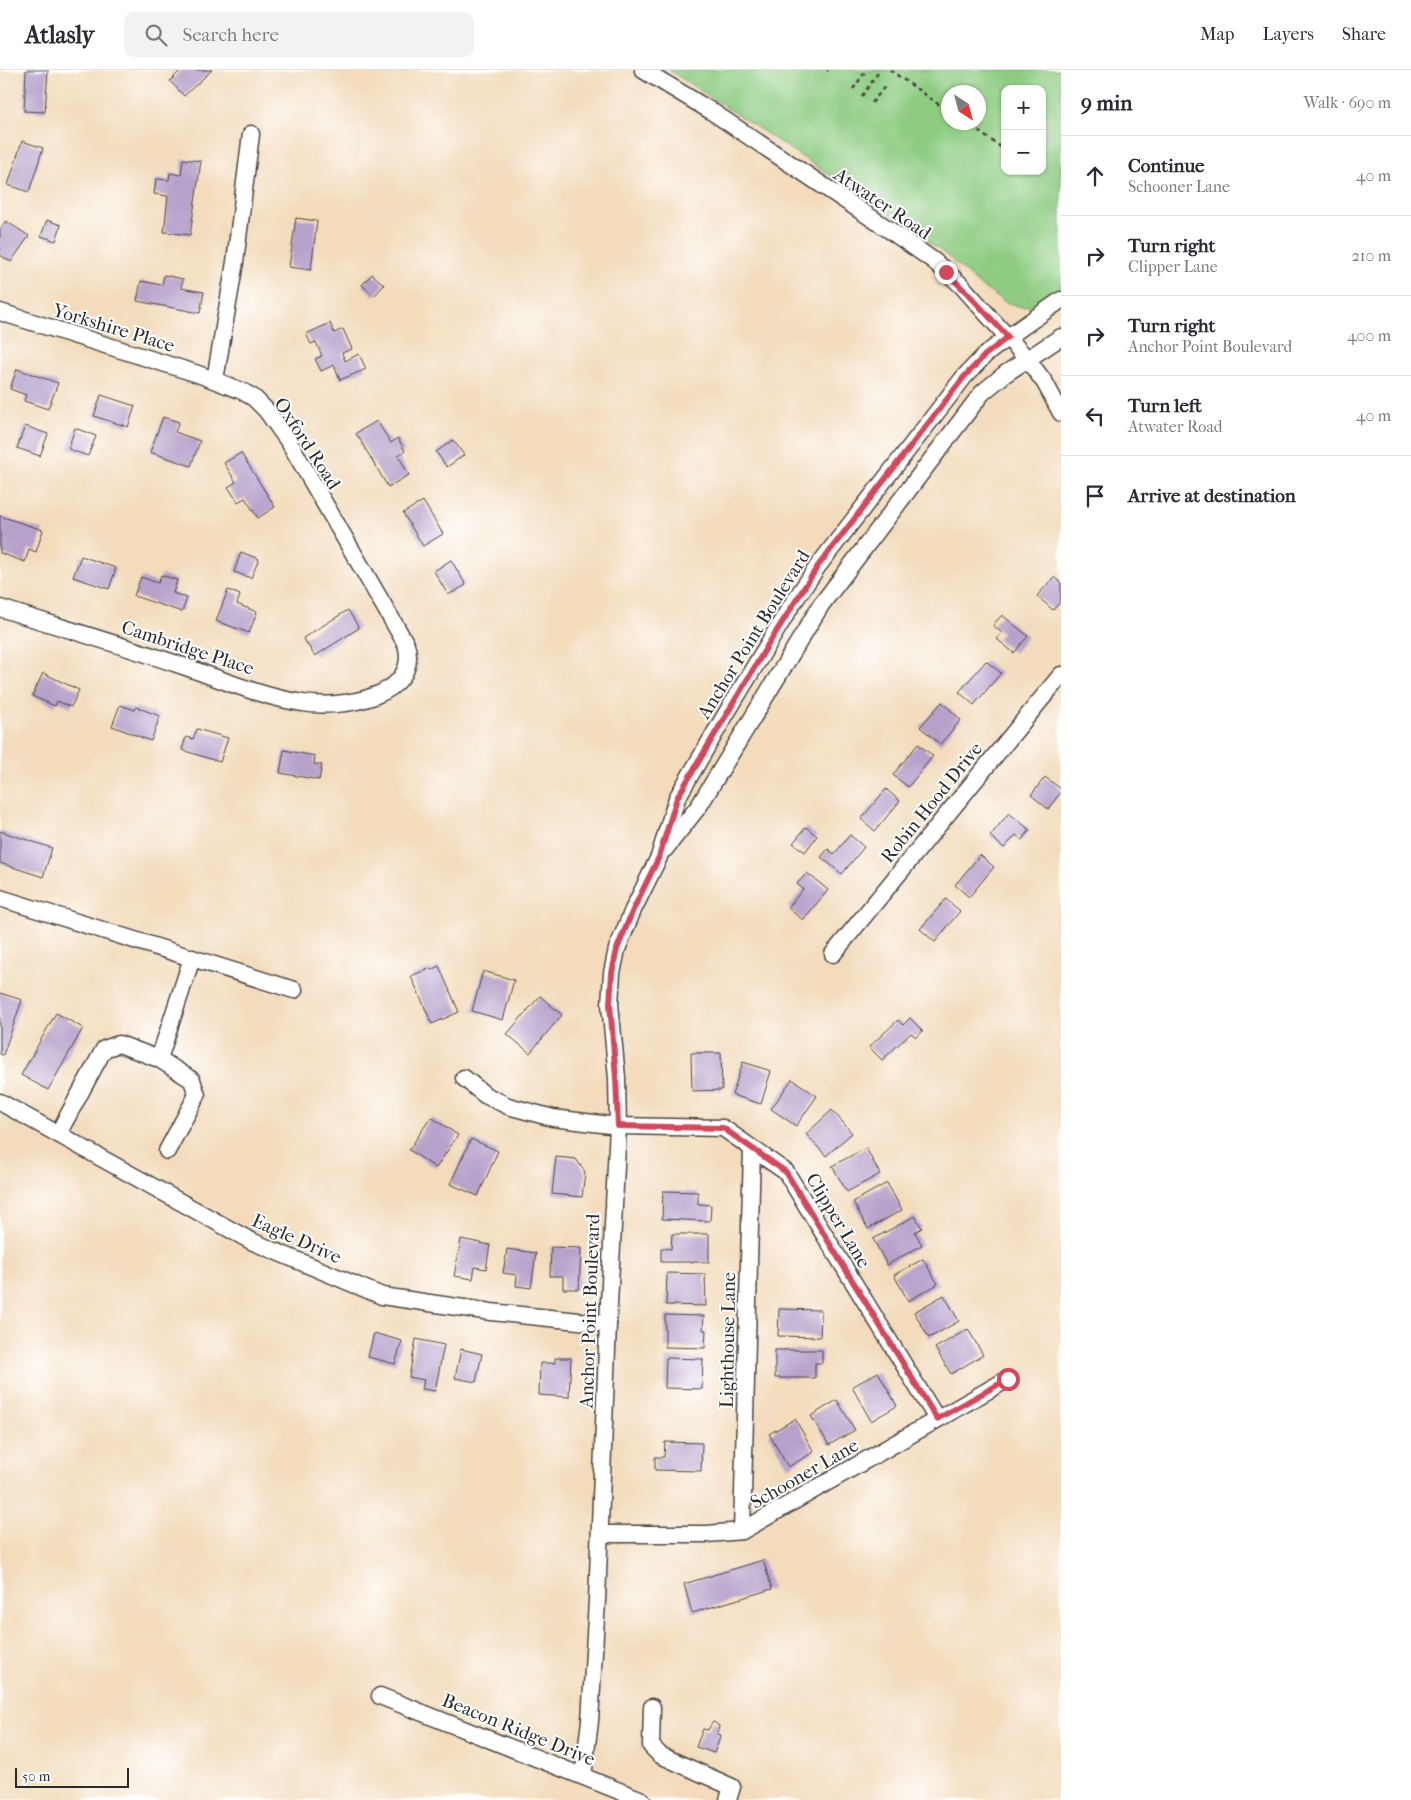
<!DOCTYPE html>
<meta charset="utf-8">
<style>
body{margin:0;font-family:"IM FELL French Canon",serif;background:#f2f2f3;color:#2b2b33}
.controls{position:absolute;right:15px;top:15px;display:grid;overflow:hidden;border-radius:10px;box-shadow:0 1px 4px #0004}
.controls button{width:45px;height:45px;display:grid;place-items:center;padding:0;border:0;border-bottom:1px solid #e1e1e2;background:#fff;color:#2b2b33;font:25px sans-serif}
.compass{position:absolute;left:941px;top:15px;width:45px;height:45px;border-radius:50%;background:#fff;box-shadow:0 1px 4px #0004;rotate:144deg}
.scale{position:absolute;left:15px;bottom:12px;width:114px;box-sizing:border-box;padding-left:5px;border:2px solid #2b2b2b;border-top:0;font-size:14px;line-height:18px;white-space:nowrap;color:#2b2b2b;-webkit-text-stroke:4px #fff;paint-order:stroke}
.stop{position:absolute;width:15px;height:15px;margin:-11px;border:4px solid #d1495b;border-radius:50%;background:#fff}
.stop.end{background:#d1495b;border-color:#fff;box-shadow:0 1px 5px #0008}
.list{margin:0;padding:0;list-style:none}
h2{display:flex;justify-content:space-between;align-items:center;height:65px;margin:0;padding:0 20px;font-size:21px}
h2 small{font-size:16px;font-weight:400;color:#7c7c81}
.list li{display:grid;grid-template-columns:32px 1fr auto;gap:15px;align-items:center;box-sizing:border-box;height:80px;padding:0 20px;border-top:1px solid #e1e1e2}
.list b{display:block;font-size:19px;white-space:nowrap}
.list p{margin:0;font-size:16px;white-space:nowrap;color:#7c7c81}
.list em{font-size:16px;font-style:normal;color:#7c7c81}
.icon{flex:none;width:28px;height:28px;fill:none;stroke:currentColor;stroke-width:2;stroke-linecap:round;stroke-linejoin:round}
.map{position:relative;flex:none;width:1061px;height:1730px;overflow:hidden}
header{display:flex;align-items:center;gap:30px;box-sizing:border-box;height:70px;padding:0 25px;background:#fff;border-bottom:1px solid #e1e1e2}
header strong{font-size:24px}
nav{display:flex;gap:28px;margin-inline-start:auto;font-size:18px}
.search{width:350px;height:45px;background:#f2f2f3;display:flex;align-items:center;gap:12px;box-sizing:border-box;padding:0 18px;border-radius:10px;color:#7c7c81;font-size:19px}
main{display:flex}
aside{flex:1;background:#fff}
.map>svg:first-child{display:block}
</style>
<header>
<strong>Atlasly</strong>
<div class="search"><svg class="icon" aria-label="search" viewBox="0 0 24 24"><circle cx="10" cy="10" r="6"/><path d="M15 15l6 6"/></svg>Search here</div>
<nav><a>Map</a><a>Layers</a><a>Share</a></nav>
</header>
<main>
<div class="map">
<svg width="1061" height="1730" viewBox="0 0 1061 1730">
<rect width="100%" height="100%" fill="#fff"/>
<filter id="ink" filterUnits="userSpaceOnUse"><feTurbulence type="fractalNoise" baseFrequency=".02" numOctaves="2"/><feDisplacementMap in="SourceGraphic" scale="10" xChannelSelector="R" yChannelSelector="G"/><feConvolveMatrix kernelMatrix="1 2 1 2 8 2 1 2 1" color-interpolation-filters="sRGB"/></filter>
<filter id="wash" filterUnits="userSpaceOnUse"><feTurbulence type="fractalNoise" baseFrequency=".0096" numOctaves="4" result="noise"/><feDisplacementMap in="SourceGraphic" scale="20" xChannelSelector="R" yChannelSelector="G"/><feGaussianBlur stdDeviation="1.12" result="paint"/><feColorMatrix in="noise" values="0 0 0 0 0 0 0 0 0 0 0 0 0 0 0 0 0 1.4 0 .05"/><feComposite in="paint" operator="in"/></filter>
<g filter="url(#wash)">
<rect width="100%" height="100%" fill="#f3dbbb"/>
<path fill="#8ecc82" stroke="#5c7c56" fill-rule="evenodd" d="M669,0H1061V222L1041,234L1022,237L1005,232L982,217L945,184L903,153ZM1005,19H1042V101H1005ZM948,22H978V52H948Z"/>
<g id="blocks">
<g fill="#b6a1cb">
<polygon points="26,0 48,0 45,42 24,41"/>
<polygon points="181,0 212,0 184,26 170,11"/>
<polygon points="22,71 43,78 29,122 8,115"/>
<polygon points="183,89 201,91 190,165 164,162 168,126 154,124 156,109 169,110 170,103 181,105"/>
<polygon points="296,148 317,151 311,200 289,197"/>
<polygon points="47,150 61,155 56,171 41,166"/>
<polygon points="6,151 29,166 11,192 0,185 0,159"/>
<polygon points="372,204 384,215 374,226 362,215"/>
<polygon points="164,205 183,209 181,218 204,222 200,243 137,231 141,211 162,215"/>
<polygon points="330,253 334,263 343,259 352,279 342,283 345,291 359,284 366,299 340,310 334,295 321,301 315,289 322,286 316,272 311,274 306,264"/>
<polygon points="17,299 58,313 48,339 24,331 26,325 10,319"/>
<polygon points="101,325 135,336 128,357 94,346"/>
<polygon points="163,347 179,352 175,362 200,371 191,396 150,382"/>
<polygon points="377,351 391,373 398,368 405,381 398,385 409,405 388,417 356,363"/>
<polygon points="25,356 48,364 40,386 17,378"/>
<polygon points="75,358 96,366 88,386 68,379"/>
<polygon points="453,370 464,385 447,397 436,382"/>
<polygon points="241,383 275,437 258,448 245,428 238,432 228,417 236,412 224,393"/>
<polygon points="423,431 443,464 423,476 403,443"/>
<polygon points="0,446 43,460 36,482 29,479 25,492 0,483"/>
<polygon points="241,482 259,489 251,508 234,502"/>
<polygon points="81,486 116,498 109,519 73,507"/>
<polygon points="451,490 466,515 448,525 434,501"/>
<polygon points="161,505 177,510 173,523 187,528 182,542 134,526 141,507 158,513"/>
<polygon points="1054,507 1061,513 1061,531 1053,540 1037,526"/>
<polygon points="228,520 240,525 237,534 257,542 249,563 216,551"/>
<polygon points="348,540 359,558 315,586 303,568"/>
<polygon points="1002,545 1028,566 1014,583 997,569 1002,563 993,555"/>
<polygon points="986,591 1001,603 974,635 959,622"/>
<polygon points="43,603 79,620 71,637 57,631 55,636 32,626"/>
<polygon points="942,632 961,650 940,674 920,657"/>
<polygon points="120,635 135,640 136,637 160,646 151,671 112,656"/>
<polygon points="197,659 228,668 220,692 182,680 186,667 193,669"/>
<polygon points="918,674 933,686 908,717 893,705"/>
<polygon points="284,680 315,686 314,694 322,695 319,710 280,703"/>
<polygon points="1045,707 1061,719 1061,722 1048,739 1031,725"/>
<polygon points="886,719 900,731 875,761 861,749"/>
<polygon points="1009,743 1030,760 1022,770 1016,765 1004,778 990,766"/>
<polygon points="806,757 817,766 805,782 793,773"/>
<polygon points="0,761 52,778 43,807 0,793"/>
<polygon points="850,765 864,777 842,804 821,787 828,779 834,784"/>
<polygon points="980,785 994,797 969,827 955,815"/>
<polygon points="807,803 828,820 803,850 788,838 803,819 797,814"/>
<polygon points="946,829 960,841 935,872 920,859"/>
<polygon points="439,896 459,942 432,954 411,906 430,898 431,900"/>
<polygon points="483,901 514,910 503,950 472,941"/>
<polygon points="0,923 22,930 3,985 0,984"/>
<polygon points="540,926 562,945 530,983 507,964"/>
<polygon points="56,943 83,958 48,1020 21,1005"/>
<polygon points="910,948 923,961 916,967 911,963 882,990 869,977 898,950 903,955"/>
<polygon points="691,983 721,983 722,1020 692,1021"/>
<polygon points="743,992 771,1001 761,1034 732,1025"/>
<polygon points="792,1009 817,1026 796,1056 771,1039"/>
<polygon points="832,1040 852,1063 826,1086 806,1064"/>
<polygon points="431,1047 458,1065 436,1098 409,1080"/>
<polygon points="471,1069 498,1081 478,1126 450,1114"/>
<polygon points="866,1078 880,1104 847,1122 832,1096"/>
<polygon points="556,1087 576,1089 585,1102 582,1127 552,1124"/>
<polygon points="887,1113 902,1140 868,1159 853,1132"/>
<polygon points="663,1121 698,1122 698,1134 711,1135 710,1151 662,1149"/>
<polygon points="915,1146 922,1158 915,1162 922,1175 887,1195 873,1169"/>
<polygon points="672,1164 709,1164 709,1192 661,1192 661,1178 671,1179"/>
<polygon points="461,1169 490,1175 486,1199 475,1197 473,1209 454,1206"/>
<polygon points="551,1177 581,1178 579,1219 563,1219 563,1206 550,1206"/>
<polygon points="507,1179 536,1183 531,1218 516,1216 517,1205 503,1203"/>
<polygon points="923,1189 938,1214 908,1231 894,1205"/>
<polygon points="667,1203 705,1204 706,1236 666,1235"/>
<polygon points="944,1225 959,1251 929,1268 914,1242"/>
<polygon points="779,1239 821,1240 820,1267 778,1266"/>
<polygon points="665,1245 704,1246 703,1260 706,1260 705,1278 665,1277"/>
<polygon points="968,1259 983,1285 951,1304 935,1278"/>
<polygon points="374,1263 402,1271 395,1294 368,1287"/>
<polygon points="416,1269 444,1275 435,1321 422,1319 424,1310 409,1307"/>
<polygon points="461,1279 482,1284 476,1312 455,1308"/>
<polygon points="775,1280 822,1280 822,1293 815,1293 815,1308 775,1308"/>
<polygon points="555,1288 571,1288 569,1327 539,1325 540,1293 555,1293"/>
<polygon points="666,1288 703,1289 702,1319 665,1318"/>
<polygon points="878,1302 897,1336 871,1351 852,1317"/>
<polygon points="837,1330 855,1360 829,1375 811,1346"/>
<polygon points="795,1349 814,1382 788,1397 769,1364"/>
<polygon points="665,1372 702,1373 701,1401 655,1400 655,1387 664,1387"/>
<polygon points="763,1490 772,1519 692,1543 684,1514"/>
<polygon points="714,1652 719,1656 717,1664 721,1665 714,1683 696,1677 703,1659 708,1660 712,1653"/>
</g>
</g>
</g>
<g filter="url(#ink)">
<use href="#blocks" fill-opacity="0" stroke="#494541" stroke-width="1"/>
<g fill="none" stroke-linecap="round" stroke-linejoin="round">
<g stroke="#494541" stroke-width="19">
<g id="minor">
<polyline points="643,0 711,41 891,161 934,191 961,215 1028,290 1045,313 1061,343"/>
<path d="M0,242L198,304L242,321L254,328L266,340L289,372L406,574C422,628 339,639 303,633C261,627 221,609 180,595C121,575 60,557 0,538"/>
<polyline points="215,310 235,192 251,64"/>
<polyline points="665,779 699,736 821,535 982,323 1005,304 1061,267"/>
<polyline points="0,828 294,920"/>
<polyline points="833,884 1061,605"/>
<polyline points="159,989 192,888"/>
<polyline points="464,1008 485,1025 508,1036 553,1048 618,1056 723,1058 786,1102 937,1349"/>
<polyline points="0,1032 251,1171 382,1226 491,1242 608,1254"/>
<polyline points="58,1064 104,979 119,974 159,989 192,1010 197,1025 167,1081"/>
<polyline points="742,1461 752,1079"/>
<polyline points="600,1464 707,1464 742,1461 1008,1309"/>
<polyline points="380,1626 642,1730"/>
<polyline points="652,1637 651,1676 660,1685 732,1717 728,1730"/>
<polyline points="583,1706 590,1651 597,1530 608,1254 618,1056 617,1008 610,934 612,903 617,879 633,840 659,787 677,728 726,644 791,536 818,496 964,307 985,285 1008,267 1061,230"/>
</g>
</g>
<g stroke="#494541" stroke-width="2.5" stroke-dasharray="4 4" stroke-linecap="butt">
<polyline points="890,0 948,41"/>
<polyline points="827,1 828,0"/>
<polyline points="853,19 865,2"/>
<polyline points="862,26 880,0"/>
<polyline points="872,33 885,16"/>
<polyline points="965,52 1005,80"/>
</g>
<use href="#minor" stroke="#fff" stroke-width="16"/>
</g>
</g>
<g fill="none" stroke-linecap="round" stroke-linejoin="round" filter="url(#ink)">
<polyline stroke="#d1495b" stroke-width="6" points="946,202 970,226 1008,267 985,285 964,307 818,496 769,573 677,728 659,787 633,840 617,879 612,903 610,934 616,1008 618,1056 723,1058 786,1102 937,1349 1008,1309"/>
</g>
<g text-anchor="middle" stroke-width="4" stroke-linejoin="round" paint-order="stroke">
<g font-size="19" fill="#2b2b2b" stroke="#fff">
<text transform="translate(883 133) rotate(34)" y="7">Atwater Road</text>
<text transform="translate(114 257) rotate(17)" y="7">Yorkshire Place</text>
<text transform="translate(308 373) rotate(57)" y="7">Oxford Road</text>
<text transform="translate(753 564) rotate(-58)" y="7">Anchor Point Boulevard</text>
<text transform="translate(188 577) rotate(18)" y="7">Cambridge Place</text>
<text transform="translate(931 732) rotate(-51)" y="7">Robin Hood Drive</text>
<text transform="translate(839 1150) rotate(59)" y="7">Clipper Lane</text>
<text transform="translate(297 1168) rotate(24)" y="7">Eagle Drive</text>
<text transform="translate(589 1241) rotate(-88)" y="7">Anchor Point Boulevard</text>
<text transform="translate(727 1270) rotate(-89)" y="7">Lighthouse Lane</text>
<text transform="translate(804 1403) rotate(-30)" y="7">Schooner Lane</text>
<text transform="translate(519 1659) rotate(22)" y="7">Beacon Ridge Drive</text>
</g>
</g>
</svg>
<div class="controls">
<button>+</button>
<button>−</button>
</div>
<svg class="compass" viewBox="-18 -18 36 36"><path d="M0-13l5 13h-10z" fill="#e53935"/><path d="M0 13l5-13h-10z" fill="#7c7c81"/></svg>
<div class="scale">50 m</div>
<div class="stop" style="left:1008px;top:1309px"></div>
<div class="stop end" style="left:946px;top:202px"></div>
</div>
<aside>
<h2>9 min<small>Walk · 690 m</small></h2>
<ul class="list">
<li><svg class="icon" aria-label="ahead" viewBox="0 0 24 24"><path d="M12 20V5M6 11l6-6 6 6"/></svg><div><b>Continue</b><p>Schooner Lane</p></div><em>40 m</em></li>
<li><svg class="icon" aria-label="right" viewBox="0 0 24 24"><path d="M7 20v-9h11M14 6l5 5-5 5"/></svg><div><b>Turn right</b><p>Clipper Lane</p></div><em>210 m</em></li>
<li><svg class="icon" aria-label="right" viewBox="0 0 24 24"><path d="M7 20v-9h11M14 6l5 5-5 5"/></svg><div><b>Turn right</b><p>Anchor Point Boulevard</p></div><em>400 m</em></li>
<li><svg class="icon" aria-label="left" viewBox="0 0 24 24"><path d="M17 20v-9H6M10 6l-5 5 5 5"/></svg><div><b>Turn left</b><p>Atwater Road</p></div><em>40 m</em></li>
<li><svg class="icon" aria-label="arrive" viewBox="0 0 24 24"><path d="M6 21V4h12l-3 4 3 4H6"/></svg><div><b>Arrive at destination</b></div></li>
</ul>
</aside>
</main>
